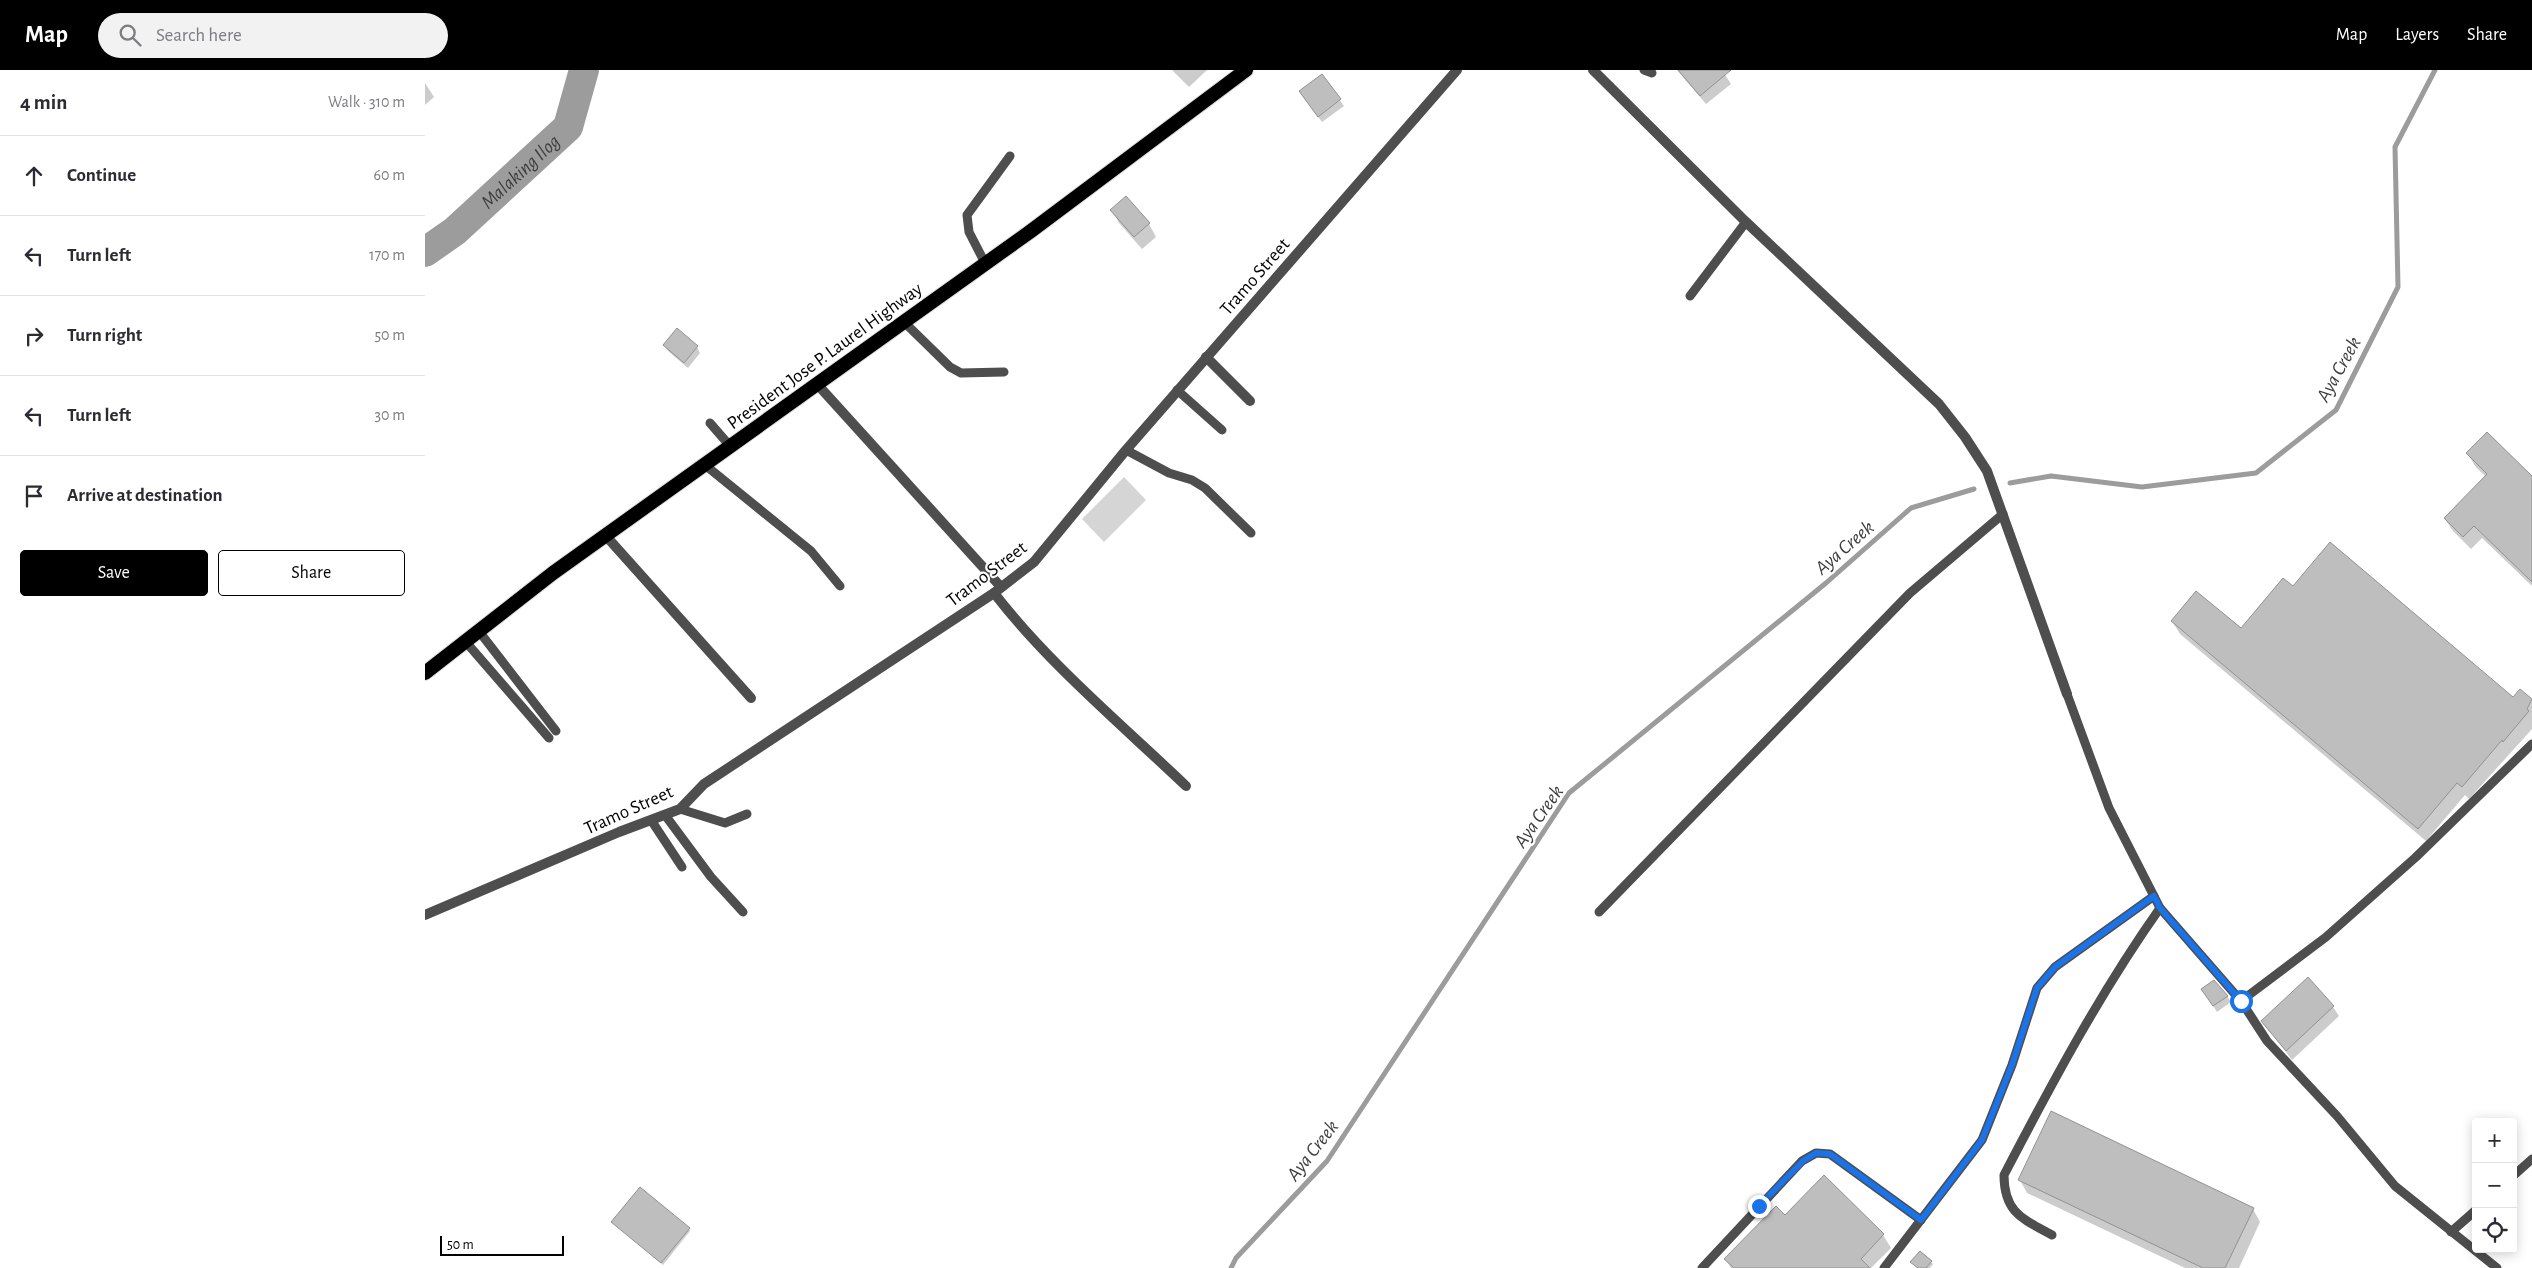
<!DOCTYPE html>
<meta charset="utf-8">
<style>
body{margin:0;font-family:"Alegreya Sans",sans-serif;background:#f2f2f3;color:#2b2b33}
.controls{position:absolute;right:15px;bottom:15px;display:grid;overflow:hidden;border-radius:5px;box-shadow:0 2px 12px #0003}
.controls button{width:45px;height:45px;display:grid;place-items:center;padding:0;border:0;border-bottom:1px solid #e1e1e2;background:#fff;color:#2b2b33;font:25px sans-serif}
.scale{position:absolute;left:15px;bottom:12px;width:124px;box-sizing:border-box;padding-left:5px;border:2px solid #000;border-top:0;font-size:14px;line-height:18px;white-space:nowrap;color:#000;-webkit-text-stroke:4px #fff;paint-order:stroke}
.stop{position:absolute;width:15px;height:15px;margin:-11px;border:4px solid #1a73e8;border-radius:50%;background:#fff}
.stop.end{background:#1a73e8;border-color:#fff;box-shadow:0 1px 5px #0008}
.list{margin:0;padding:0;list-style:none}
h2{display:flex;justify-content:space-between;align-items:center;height:65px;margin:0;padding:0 20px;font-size:21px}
h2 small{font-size:16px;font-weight:400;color:#7c7c81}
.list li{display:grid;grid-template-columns:32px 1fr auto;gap:15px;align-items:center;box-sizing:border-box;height:80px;padding:0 20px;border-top:1px solid #e1e1e2}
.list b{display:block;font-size:19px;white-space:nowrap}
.list em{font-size:16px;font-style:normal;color:#7c7c81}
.actions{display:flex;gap:10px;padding:15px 20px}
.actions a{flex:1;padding:11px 0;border:1px solid #000;border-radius:5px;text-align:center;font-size:18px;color:#000}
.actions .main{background:#000;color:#fff}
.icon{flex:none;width:28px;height:28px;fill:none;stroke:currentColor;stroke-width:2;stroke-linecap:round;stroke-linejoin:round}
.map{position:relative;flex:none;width:2107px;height:1198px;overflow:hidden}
header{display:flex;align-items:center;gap:30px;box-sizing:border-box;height:70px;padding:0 25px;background:#000;color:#fff}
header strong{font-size:24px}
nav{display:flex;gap:28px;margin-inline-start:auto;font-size:18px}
.search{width:350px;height:45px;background:#f2f2f3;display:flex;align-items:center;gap:12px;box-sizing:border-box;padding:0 18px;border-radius:28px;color:#7c7c81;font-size:19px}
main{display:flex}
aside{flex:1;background:#fff}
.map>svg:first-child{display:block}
</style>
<header>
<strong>Map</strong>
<div class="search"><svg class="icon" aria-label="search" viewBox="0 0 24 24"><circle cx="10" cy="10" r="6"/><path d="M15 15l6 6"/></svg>Search here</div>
<nav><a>Map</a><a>Layers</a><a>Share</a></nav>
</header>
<main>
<aside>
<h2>4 min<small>Walk · 310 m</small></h2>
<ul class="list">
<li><svg class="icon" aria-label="ahead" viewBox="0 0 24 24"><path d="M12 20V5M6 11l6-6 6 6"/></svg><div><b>Continue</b></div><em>60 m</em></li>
<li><svg class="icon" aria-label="left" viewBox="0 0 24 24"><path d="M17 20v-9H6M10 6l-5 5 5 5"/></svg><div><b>Turn left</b></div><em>170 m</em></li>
<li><svg class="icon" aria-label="right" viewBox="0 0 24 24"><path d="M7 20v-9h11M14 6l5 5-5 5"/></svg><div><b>Turn right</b></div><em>50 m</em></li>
<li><svg class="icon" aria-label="left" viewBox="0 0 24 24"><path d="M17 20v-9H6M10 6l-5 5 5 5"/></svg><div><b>Turn left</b></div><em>30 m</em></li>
<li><svg class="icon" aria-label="arrive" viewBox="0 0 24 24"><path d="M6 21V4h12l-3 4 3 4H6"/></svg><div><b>Arrive at destination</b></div></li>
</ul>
<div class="actions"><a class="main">Save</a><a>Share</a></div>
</aside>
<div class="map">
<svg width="2107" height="1198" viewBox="0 0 2107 1198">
<rect width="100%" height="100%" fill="#fff"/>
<polygon fill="#d5d5d5" points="699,407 721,430 679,472 657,449"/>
<g fill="#0003">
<polygon points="747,0 782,0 764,17"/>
<polygon points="1252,0 1297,0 1306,14 1281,34"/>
<polygon points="896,5 919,36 897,52 875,22"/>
<polygon points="0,13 9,27 0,35"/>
<polygon points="687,140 724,154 731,167 717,179 694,153"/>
<polygon points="239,275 272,277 275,283 263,298 243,281"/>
<polygon points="2043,384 2107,408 2107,516 2057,468 2046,479 2028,461 2020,449 2061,407 2050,396"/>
<polygon points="1868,518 2089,629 2095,621 2107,631 2107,659 2044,729 2040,725 2001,771 1755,564 1747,551 1816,560"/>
<polygon points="1781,925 1802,926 1806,932 1792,942"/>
<polygon points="1908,937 1914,946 1867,990 1838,951"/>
<polygon points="1399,1107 1458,1165 1466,1178 1446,1198 1306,1198 1301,1189 1360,1147"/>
<polygon points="1595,1110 1828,1139 1835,1152 1814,1198 1760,1198 1602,1123"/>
<polygon points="188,1152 264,1159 265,1161 238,1195"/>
<polygon points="1487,1192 1506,1192 1508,1194 1505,1198 1492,1198"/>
</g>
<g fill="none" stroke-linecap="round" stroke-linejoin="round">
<g stroke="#9c9c9c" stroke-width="5">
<polyline points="1585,413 1626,406 1717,417 1831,403 1911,340 1973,217 1970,77 2010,0"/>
<polyline points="806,1198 811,1188 902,1091 1144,723 1401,513 1486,438 1549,419"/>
</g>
<path stroke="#9c9c9c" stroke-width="30" id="s1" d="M0,182L30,161L143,57L159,0"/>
</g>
<g fill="#bebebe" stroke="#929292">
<polygon points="1253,0 1306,0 1275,26"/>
<polygon points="897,4 916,29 893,47 874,21"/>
<polygon points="701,126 725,153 709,167 685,140"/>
<polygon points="252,258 273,276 259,293 238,275"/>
<polygon points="2062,362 2107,406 2107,512 2049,456 2038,467 2019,448 2062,404 2041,383"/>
<polygon points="1905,472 2088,627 2095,619 2107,629 2102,639 2104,641 2078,672 2077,670 2037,717 2032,713 1993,759 1746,551 1771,521 1816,558 1858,508 1868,516"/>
<polygon points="1883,907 1909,936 1861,981 1836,951"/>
<polygon points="1789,910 1803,926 1788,936 1776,919"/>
<polygon points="1626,1041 1829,1138 1800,1198 1778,1198 1593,1110"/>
<polygon points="1399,1105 1459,1164 1436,1189 1445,1198 1309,1198 1299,1189 1351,1136 1360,1145"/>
<polygon points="215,1117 265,1158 236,1193 186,1152"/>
<polygon points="1495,1181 1507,1191 1501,1198 1493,1198 1485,1192"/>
</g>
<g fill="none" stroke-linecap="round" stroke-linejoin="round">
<g stroke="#dbdbdb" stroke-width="16">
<polyline id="trunk" points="0,603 128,503 606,161 821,0"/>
</g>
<g stroke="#4e4e4e" stroke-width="9">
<polyline points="1219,0 1227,3"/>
<polyline points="560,193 544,162 542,145 585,86"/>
<polyline points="1265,226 1321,152"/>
<polyline points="478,251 525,297 536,303 579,302"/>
<polyline points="752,320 797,360"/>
<polyline points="285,353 305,376"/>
<polyline points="701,380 744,403 767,410 780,418 826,463"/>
<polyline points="280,395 386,481 415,516"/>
<polyline points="53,560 131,661"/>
<polyline points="40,571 124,668"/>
<polyline points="1642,624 1684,738 1735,838 1816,931 1842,971 1912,1046 1970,1116 2072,1198"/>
<polyline points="255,739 300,753 322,744"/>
<polyline points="240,745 286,807 318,842"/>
<polyline points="226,750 257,797"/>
<polyline points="1174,842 1485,523 1578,444"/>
<polyline points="1816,931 1901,867 1991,787 2107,674"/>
<polyline points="2088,1106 2107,1089"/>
<polyline points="2026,1162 2051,1140"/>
<path d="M1627,1165C1598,1149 1579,1143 1579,1105C1627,1013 1675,923 1735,838"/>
<polyline points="1277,1198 1377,1091 1391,1083 1405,1084 1496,1150"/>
<polyline points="1459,1198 1557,1070 1587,995 1612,918 1630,897 1729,826"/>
</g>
<g stroke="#4e4e4e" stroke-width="10">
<polyline points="1168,0 1321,152 1514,334 1540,367 1562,401 1642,624"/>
<polyline points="781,287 825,331"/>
<polyline points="392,314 576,517"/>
<polyline points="181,466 326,628"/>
<path d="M569,523C624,594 695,653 761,716"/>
<polyline points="0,845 194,762 255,739 279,714 569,523 609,492 701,380 1032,0"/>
</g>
<use href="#trunk" stroke="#000" stroke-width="14"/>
</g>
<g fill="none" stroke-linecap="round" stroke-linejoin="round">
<polyline stroke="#1a73e8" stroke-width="6" points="1334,1136 1378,1091 1391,1083 1405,1084 1496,1150 1557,1070 1587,995 1612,918 1630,897 1729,826 1735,838 1816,931"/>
</g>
<g text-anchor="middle" stroke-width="4.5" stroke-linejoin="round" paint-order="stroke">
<g font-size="19" fill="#000" stroke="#fff">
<text transform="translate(829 206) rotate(-49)" y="7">Tramo Street</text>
<text transform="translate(399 285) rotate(-36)" y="7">President Jose P. Laurel Highway</text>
<text transform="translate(561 503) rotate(-37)" y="7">Tramo Street</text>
<text transform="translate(203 739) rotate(-24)" y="7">Tramo Street</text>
</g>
<g font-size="20" font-style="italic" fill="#3d3d3d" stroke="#fff">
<text dy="7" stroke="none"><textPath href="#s1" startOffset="125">Malaking Ilog</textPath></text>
<text transform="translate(1913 299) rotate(-61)" y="7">Aya Creek</text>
<text transform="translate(1419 477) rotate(-41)" y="7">Aya Creek</text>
<text transform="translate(1113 746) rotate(-55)" y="7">Aya Creek</text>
<text transform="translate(887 1080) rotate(-52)" y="7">Aya Creek</text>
</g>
</g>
</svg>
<div class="controls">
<button>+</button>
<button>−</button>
<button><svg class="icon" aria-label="locate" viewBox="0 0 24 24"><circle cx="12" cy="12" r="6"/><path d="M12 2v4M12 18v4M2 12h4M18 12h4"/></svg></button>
</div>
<div class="scale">50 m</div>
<div class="stop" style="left:1816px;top:931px"></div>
<div class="stop end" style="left:1334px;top:1136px"></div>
</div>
</main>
